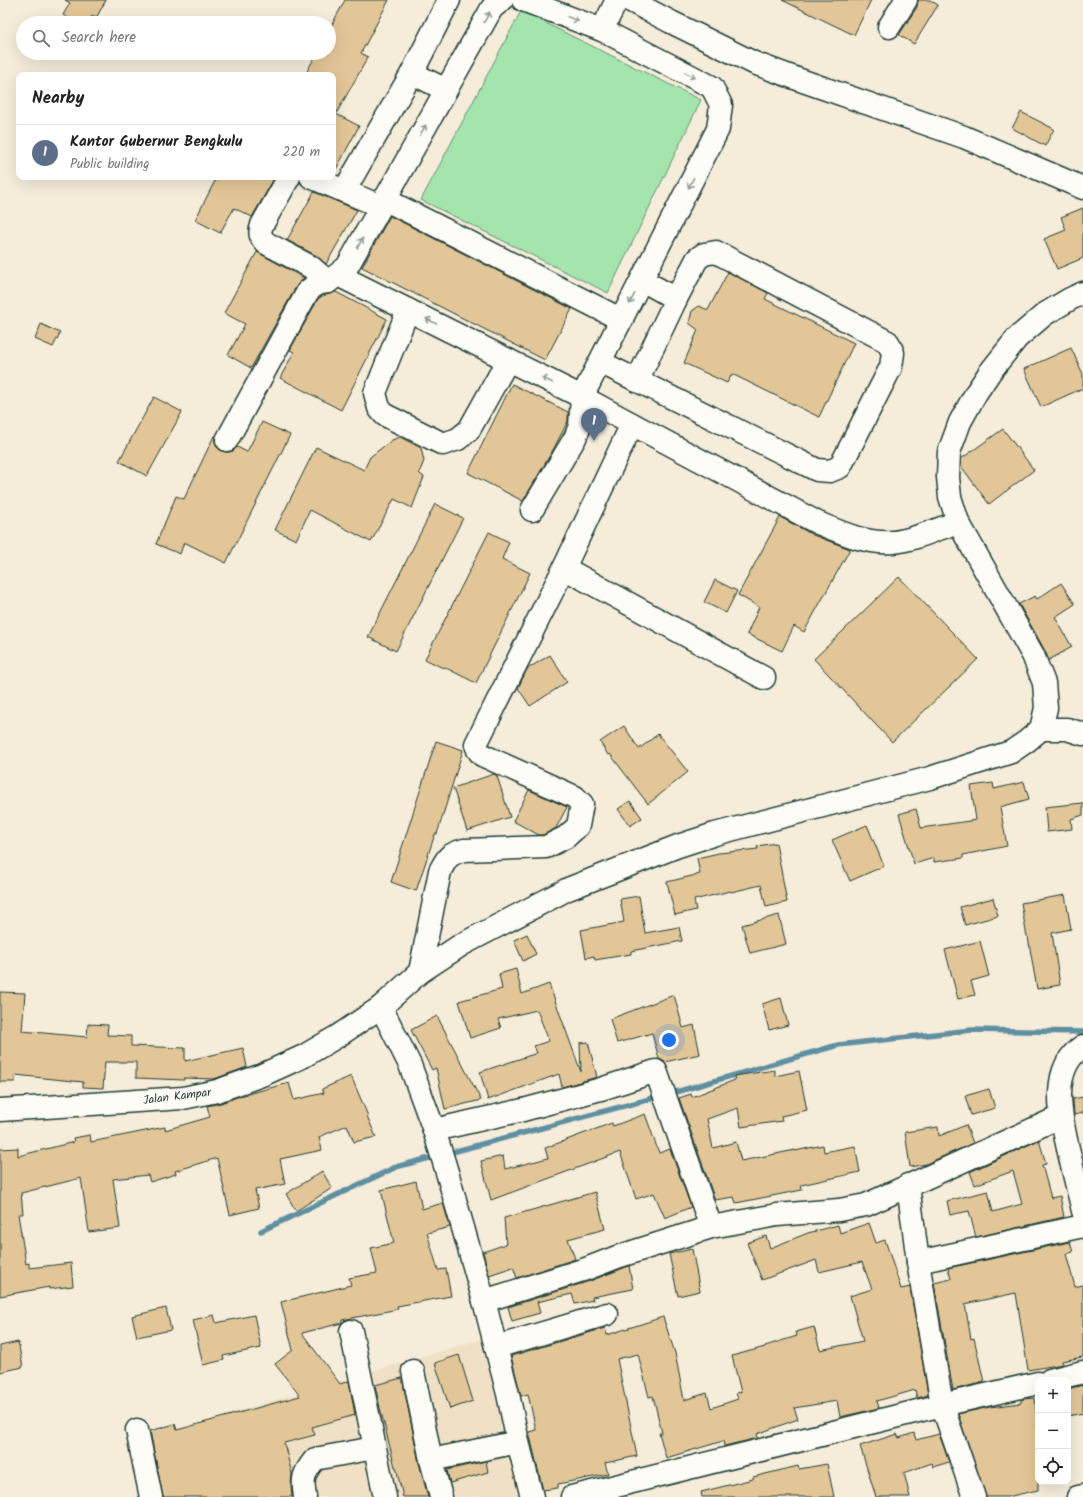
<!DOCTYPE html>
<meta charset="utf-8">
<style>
body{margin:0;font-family:Kalam,sans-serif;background:#f2f2f2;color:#222}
.controls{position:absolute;right:12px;bottom:12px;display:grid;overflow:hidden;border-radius:8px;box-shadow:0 4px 16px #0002}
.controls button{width:36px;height:36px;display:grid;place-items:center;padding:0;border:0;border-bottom:1px solid #e0e0e0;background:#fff;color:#222;font:20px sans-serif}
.you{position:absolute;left:669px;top:1040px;width:14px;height:14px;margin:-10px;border:3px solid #fff;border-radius:50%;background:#1a73e8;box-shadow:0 0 0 6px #1a73e833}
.badge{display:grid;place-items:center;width:26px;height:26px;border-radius:50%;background:#d93025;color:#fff;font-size:13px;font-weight:700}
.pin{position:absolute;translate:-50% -33px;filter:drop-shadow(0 1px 2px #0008)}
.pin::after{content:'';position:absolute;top:21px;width:14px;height:12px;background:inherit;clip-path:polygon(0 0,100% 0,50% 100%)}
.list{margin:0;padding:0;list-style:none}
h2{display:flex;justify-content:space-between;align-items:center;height:52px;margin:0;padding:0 16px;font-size:17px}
h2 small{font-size:13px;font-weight:400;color:#767676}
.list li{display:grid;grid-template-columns:26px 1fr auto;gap:12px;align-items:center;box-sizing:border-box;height:56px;padding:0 16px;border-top:1px solid #e0e0e0}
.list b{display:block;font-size:15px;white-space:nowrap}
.list p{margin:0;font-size:13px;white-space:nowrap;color:#767676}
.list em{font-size:13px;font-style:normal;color:#767676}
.icon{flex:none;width:22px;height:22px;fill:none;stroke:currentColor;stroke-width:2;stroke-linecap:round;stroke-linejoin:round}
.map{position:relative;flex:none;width:1083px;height:1497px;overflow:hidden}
.search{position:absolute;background:#fff;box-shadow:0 4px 16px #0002;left:16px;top:16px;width:320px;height:44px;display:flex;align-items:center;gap:10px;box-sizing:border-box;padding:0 14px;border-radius:22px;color:#767676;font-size:15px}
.panel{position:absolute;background:#fff;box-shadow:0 4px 16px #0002;left:16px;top:72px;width:320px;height:108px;border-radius:8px}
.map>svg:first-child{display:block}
</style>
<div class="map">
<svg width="1083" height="1497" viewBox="0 0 1083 1497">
<rect width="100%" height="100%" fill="#f5ecda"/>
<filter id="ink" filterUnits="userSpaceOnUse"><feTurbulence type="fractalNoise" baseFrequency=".025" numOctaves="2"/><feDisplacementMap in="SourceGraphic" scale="8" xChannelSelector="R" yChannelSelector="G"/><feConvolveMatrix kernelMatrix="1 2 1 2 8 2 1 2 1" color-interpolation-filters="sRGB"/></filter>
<g filter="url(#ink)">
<polygon fill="#f0e1c6" points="481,1339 521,1497 252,1497 231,1413"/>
<polygon fill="#a4e5ae" stroke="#629171" points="521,11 701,100 608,293 421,200"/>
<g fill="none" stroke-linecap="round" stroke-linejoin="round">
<g stroke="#5e90a1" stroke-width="5.5">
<polyline points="669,1094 838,1045 971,1030 1083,1032"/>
<polyline points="445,1154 661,1096"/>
<polyline points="261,1231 396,1167 437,1156"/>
</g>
</g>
<g fill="#e3c697" stroke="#1f3d34">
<polygon points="65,0 106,0 96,18 92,16 88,23 77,23 63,15 70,3"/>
<polygon points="345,0 389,0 361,53 368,57 336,114 359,126 334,173 333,173 333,75 305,75 317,53 329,53 329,30"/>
<polygon points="782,0 871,0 854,35"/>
<polygon points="918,0 930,0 938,5 914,44 899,35 917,7"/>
<polygon points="1021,112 1054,129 1045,146 1012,128"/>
<polygon points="217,177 275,177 252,217 234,208 220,233 195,220"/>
<polygon points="314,192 357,210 326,264 317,256 287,240"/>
<polygon points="1083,208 1083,258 1057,269 1044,239 1066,230 1061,217"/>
<polygon points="390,216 572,309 545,360 362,267"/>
<polygon points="257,252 304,278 297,285 251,368 228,355 245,324 224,313"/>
<polygon points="728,272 768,293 765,299 854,343 819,417 732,374 727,383 684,363 698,330 689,323 692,311 699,306 708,310"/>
<polygon points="336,292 387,319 341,410 280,378 294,352 290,350 318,299 322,296"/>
<polygon points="41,324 60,333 53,347 35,339"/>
<polygon points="1071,348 1083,374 1083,388 1041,407 1024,369"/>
<polygon points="512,384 568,412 568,421 553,450 523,501 468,473"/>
<polygon points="154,397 182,412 147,476 119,461"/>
<polygon points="262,422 290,435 226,563 184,542 180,554 156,544 176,496 184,499 214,436 215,437 215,441 216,446 221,451 228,452 233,451 237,447 247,452"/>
<polygon points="1003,429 1034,470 989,504 961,466 961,459"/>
<polygon points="400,437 421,448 424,461 419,473 424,477 412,508 394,499 371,542 310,510 296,540 275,530 316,447 364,470 370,457 392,440"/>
<polygon points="435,504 463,518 396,651 368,637"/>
<polygon points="780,517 813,535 850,549 804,632 794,626 782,651 747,634 759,607 738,595"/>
<polygon points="489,532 509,542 502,559 530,573 476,683 444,667 443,668 425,659"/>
<polygon points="899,577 978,659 892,742 814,659"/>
<polygon points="715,580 737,591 726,613 704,602"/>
<polygon points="1061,583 1075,604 1055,617 1072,647 1049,660 1044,649 1019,604 1035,596 1037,599"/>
<polygon points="550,655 567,682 530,706 518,688 527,669"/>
<polygon points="624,726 639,749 658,734 688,772 648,804 610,754 608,755 600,742"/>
<polygon points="436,741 463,750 437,834 435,834 416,891 391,882"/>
<polygon points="494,774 497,776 510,817 467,831 453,788"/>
<polygon points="1024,782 1029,799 1000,807 1007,846 963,855 963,858 934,862 934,858 914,864 899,814 916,809 921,828 976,820 971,786 993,783 994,789"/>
<polygon points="529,790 567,807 556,828 543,835 539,835 513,821"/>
<polygon points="630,801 642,818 630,826 618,809"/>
<polygon points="1083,803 1083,815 1071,819 1072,829 1047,832 1045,807"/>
<polygon points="867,825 884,866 850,881 832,840"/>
<polygon points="776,843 787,902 766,907 761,885 731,892 730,891 694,900 696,910 675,915 667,882 700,874 697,858 719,853 758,849 757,846"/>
<polygon points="1065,895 1071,929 1052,933 1060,985 1037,989 1028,937 1027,937 1021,903"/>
<polygon points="639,896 645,933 679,927 682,941 631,951 631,954 595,960 594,956 586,958 581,930 624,922 620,899"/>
<polygon points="993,898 998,916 965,925 960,907"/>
<polygon points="779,915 786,944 750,953 742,925"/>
<polygon points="527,934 536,954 523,961 514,940"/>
<polygon points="980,941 989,976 971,981 975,995 958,999 945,950"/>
<polygon points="516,969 522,994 549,984 581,1072 580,1043 588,1042 597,1077 562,1087 559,1074 488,1100 480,1072 537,1053 534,1046 549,1041 537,1010 498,1019 501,1028 470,1038 459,1001 502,989 499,974"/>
<polygon points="0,992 25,993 22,1031 87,1037 88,1024 108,1025 107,1035 131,1036 131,1046 185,1048 185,1061 243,1048 247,1067 214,1079 184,1078 184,1080 136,1078 136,1062 105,1062 103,1088 83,1087 83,1082 15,1075 15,1082 0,1082"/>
<polygon points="674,995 683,1028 694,1025 700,1054 665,1062 659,1059 652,1033 617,1043 610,1019"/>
<polygon points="781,998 788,1025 769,1030 762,1004"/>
<polygon points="437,1016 481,1100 445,1109 436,1068 432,1070 411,1030"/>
<polygon points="775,1070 775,1076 799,1071 807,1110 781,1116 782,1121 741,1127 738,1108 707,1119 713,1148 736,1142 741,1161 795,1150 795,1151 823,1145 824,1152 855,1146 860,1172 801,1185 802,1190 736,1203 734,1197 715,1200 679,1098 691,1094 692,1097 735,1080 734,1076"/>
<polygon points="351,1076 368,1116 367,1116 376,1137 354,1142 347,1125 319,1137 322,1150 280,1159 285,1184 255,1190 259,1208 230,1215 217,1158 175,1171 176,1174 150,1182 148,1175 113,1179 120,1228 89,1232 81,1178 21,1193 23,1214 18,1214 26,1264 29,1263 29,1268 71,1263 73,1286 49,1289 49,1287 0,1296 0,1149 18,1148 18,1156 74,1142 73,1138 90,1135 91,1142 165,1127 165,1130 210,1117 207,1106 221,1103 240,1096 289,1083 294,1100 324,1093 322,1089"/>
<polygon points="989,1089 995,1108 971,1115 965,1096"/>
<polygon points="1083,1097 1083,1113 1074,1115 1073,1099"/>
<polygon points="645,1114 659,1153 670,1149 691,1207 665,1218 654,1193 636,1199 620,1152 491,1200 481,1161 503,1156 505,1169 548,1158 545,1148 612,1123 613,1126"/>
<polygon points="966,1125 973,1143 926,1164 910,1167 905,1132 938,1127 939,1136"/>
<polygon points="1039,1140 1046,1164 1042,1165 1051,1198 1060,1196 1064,1217 976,1237 969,1211 950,1215 947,1201 988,1191 993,1212 1022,1204 1013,1171 975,1185 970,1172"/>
<polygon points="322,1171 332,1188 296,1211 286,1194"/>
<polygon points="416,1181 422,1209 443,1203 450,1227 427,1233 438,1270 446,1269 451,1296 397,1306 398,1309 342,1320 342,1323 302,1333 340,1384 349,1381 355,1415 312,1427 315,1435 284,1443 292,1474 291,1485 292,1497 163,1497 150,1431 175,1424 177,1430 300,1396 275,1364 293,1350 281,1302 351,1285 349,1278 377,1273 371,1248 394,1243 381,1190"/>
<polygon points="595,1192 605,1229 568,1239 575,1259 517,1278 513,1267 489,1275 483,1252 506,1244 504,1218"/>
<polygon points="869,1223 876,1243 885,1240 901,1289 910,1287 928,1395 917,1398 915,1390 877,1401 879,1408 840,1417 837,1401 794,1408 798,1419 757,1434 758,1438 724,1446 723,1441 666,1458 659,1433 662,1433 653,1396 649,1397 638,1354 617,1359 637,1456 605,1463 608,1474 558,1484 558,1488 543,1490 529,1432 536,1430 528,1394 521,1396 511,1356 605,1328 607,1335 663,1317 675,1353 684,1400 707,1393 711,1408 738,1399 736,1393 741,1392 732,1356 765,1347 765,1346 797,1336 796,1332 814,1327 820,1350 863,1341 850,1296 872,1289 862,1262 819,1272 816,1260 762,1280 747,1243 766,1236 770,1248 808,1233 838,1225 840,1233"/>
<polygon points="1070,1242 1073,1252 1066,1254 1075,1287 1083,1285 1083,1357 1062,1361 1063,1364 1057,1365 1028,1370 1016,1293 965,1304 971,1339 974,1338 984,1382 953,1390 934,1283 951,1279 948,1268"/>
<polygon points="692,1249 700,1291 678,1296 669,1254"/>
<polygon points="629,1266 633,1289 592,1297 593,1300 575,1304 572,1294 537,1302 540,1313 512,1321 508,1307 590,1281"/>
<polygon points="166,1308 171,1330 137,1337 132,1316"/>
<polygon points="214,1315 216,1323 254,1315 261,1348 223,1356 224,1360 203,1365 193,1320"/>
<polygon points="18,1342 23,1367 0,1372 0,1346"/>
<polygon points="459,1355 473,1401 450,1409 435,1363"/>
<polygon points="402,1378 419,1463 428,1497 403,1497 396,1467 395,1467 380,1408 375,1385"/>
<polygon points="1083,1385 1083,1413 1068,1416 1068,1389"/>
<polygon points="1035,1398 1038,1437 1038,1490 1007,1497 986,1497 958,1414 990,1407 1021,1403 1021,1400 1023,1399"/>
<polygon points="914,1433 916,1440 939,1434 949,1462 933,1467 932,1463 904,1473 910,1497 876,1497 860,1446 897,1434 899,1438"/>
<polygon points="486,1461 488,1472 450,1483 447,1470"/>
<polygon points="827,1464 834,1497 702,1497 701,1492 753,1479 753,1477 798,1466 799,1469"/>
</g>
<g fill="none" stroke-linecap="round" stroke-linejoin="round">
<g stroke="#1f3d34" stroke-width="25">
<g id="minor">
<polyline points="523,0 602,30 712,87 721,105 718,129 582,397 580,426 575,438 532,510"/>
<polyline points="629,0 671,22 754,63 803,81 964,137 1083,188"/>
<polyline points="889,27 906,0"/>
<polyline points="602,30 617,0"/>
<polyline points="446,90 412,73 449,0"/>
<path d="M289,177L262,225C259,233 260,237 266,243L311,267L328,282"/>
<polyline points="311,177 380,206"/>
<polyline points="344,191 412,73"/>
<polyline points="384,199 622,320"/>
<path d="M338,275L582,397L632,424L564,568L476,744L478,750L482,755L575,797L582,804L578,826L566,837L546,847L464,850C449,854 447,857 440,871L420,972"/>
<polyline points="408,310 375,393 379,408 385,415 443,444 458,439 469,430 508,360"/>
<polyline points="600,362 817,470 830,471 840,467 891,367 893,353 888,342 716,252 704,254 697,259 676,299"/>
<polyline points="637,381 676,299 642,280"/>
<path d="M632,424L818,523C842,533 866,544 893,542C915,540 937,529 958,522"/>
<polyline points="227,440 308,291 317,284 328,282 347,267 492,8 502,0"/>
<polyline points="564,568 764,678"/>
<polyline points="1041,729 1067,729 1083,734"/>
<polyline points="381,1007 410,1065 434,1130 447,1172 484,1301 508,1394 518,1442 532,1497"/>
<path d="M1083,1046C1047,1070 1062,1122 1070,1157C1074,1175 1079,1193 1083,1211"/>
<polyline points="0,1110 183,1098 217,1091 262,1075 304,1056 338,1036 381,1007 420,972 461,945 568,889 678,846 715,834 930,778 1011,752 1027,741 1041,729 1046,708 1044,683 1033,655 958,522 950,497 948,477 949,452 960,422 976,393 990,372 1017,338 1045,314 1070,299 1083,293"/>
<polyline points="434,1130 523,1110 601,1089 656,1071 711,1227"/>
<polyline points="908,1185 918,1262 942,1405 974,1497"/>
<polyline points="918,1262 1083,1226"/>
<polyline points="484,1301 586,1269 617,1257 711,1227 777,1215 839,1210 866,1205 1060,1117"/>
<polyline points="351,1331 385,1497"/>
<polyline points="496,1347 607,1314"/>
<polyline points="413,1371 431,1460 441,1497"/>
<polyline points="1050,1380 1083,1372"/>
<polyline points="137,1430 151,1497"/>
<polyline points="431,1460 518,1442"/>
<path d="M305,1497C302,1478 303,1474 315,1459L374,1448"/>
<polyline points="572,1497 942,1405 1038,1383"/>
<polyline points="1078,1497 1083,1496"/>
</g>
</g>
<use href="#minor" stroke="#fdfcf7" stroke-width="22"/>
</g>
<defs><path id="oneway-shaft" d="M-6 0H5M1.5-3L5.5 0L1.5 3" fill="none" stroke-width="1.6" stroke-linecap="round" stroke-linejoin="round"/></defs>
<g stroke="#8e9c96">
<use href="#oneway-shaft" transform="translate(487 17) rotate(-60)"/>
<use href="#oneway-shaft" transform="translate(573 19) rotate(21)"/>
<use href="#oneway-shaft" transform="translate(690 75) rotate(27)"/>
<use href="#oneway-shaft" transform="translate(423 130) rotate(-60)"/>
<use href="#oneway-shaft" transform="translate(691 183) rotate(117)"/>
<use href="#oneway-shaft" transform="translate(360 243) rotate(-62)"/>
<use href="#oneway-shaft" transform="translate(632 299) rotate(117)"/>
<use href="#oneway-shaft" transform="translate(431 321) rotate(-153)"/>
<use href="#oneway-shaft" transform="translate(547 380) rotate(-153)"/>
</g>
</g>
<g text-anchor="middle" stroke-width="3.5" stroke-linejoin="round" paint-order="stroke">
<g font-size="12" fill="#1f3d34" stroke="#fdfcf7">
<text transform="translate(177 1096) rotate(-7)" y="4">Jalan Kampar</text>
</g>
</g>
</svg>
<div class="controls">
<button>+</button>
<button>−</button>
<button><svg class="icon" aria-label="locate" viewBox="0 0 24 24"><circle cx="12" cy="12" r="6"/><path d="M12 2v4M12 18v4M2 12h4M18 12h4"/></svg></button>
</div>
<div class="you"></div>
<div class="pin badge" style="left:594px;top:441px;background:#5c6f8a">1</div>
<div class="search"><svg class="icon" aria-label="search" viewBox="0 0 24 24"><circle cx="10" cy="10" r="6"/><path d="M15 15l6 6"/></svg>Search here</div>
<section class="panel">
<h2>Nearby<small></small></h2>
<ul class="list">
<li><span class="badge" style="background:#5c6f8a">1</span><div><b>Kantor Gubernur Bengkulu</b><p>Public building</p></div><em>220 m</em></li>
</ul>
</section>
</div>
